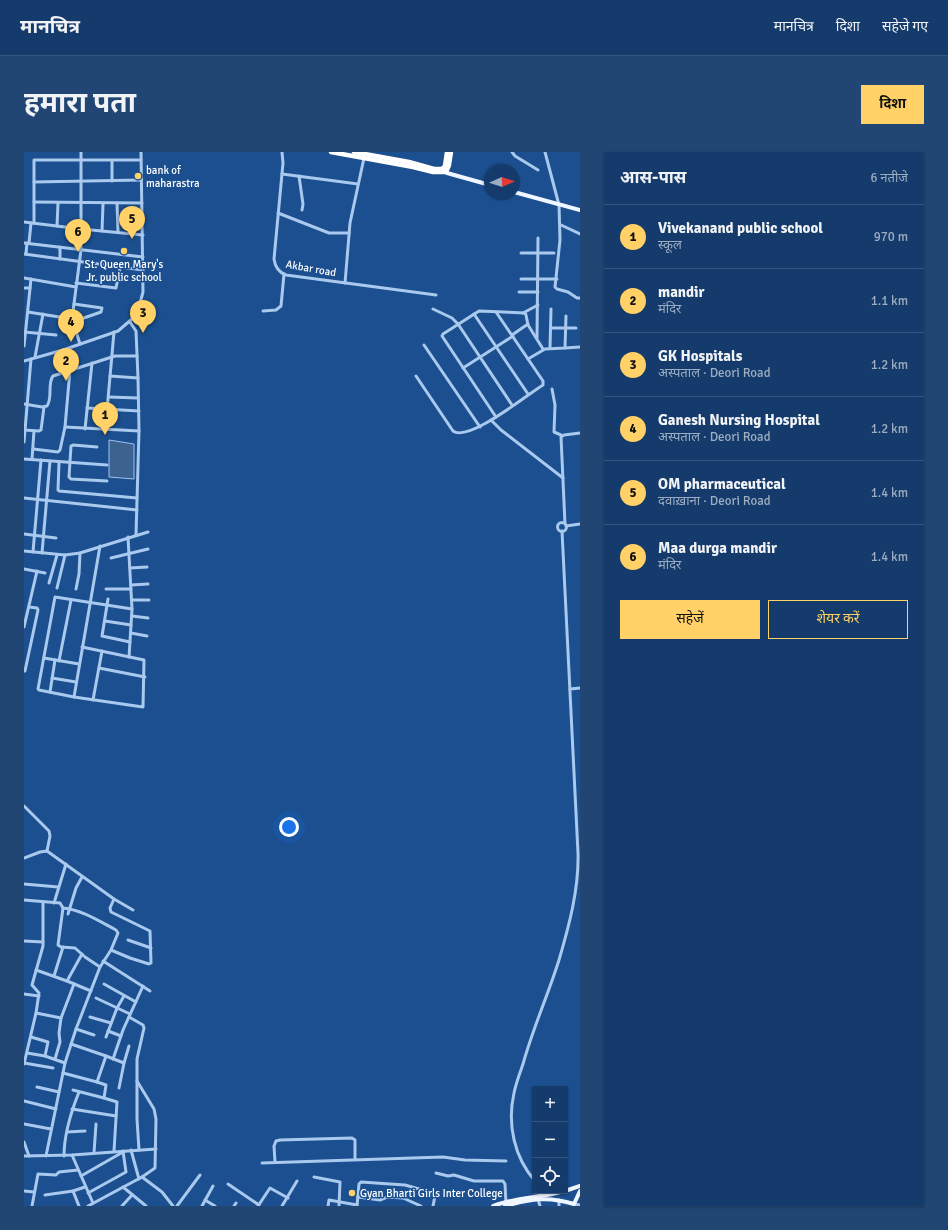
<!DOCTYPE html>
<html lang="hi">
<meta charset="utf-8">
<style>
body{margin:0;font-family:Signika,"Noto Sans Devanagari",sans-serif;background:#214673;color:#f1f3f6}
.controls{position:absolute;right:12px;bottom:12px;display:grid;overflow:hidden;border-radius:0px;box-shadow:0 1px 3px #0004}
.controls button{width:36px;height:36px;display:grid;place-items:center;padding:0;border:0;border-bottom:1px solid #33557e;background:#143b6b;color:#f1f3f6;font:20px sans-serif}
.compass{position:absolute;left:460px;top:12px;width:36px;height:36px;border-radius:50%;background:#143b6b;box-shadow:0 1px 3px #0004;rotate:87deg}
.you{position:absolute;left:265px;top:675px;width:14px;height:14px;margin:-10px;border:3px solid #fff;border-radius:50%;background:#1a73e8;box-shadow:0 0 0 6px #1a73e833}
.badge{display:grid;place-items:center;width:26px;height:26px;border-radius:50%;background:#ffd166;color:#111;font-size:13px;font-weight:700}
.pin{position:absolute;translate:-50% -33px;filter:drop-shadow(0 1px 2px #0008)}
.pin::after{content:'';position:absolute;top:21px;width:14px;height:12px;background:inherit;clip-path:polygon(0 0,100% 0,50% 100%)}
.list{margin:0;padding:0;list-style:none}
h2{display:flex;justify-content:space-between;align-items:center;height:52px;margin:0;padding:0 16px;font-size:17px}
h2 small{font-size:13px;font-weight:400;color:#9dadc1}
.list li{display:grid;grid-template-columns:26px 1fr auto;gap:12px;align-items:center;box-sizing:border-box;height:64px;padding:0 16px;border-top:1px solid #33557e}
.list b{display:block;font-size:15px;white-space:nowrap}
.list p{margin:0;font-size:13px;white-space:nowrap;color:#9dadc1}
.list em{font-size:13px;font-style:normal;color:#9dadc1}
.actions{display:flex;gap:8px;padding:12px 16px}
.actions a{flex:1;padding:9px 0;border:1px solid #ffd166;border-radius:0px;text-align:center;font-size:14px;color:#ffd166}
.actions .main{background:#ffd166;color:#111}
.icon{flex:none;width:22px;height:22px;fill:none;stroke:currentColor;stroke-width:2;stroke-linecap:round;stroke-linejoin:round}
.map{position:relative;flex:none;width:556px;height:1054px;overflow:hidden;border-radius:0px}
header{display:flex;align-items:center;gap:24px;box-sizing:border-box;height:56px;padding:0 20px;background:#143b6b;border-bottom:1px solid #33557e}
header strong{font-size:19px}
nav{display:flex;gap:22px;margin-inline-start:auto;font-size:14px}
.intro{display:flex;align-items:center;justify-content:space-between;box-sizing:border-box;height:96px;padding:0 24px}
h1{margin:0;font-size:28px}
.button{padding:10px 18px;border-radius:0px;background:#ffd166;color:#111;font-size:14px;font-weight:700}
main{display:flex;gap:24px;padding:0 24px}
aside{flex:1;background:#143b6b;border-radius:0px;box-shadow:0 1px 3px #0004}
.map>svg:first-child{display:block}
</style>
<header>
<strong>मानचित्र</strong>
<nav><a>मानचित्र</a><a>दिशा</a><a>सहेजे गए</a></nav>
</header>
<div class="intro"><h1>हमारा पता</h1><a class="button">दिशा</a></div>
<main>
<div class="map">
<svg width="556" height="1054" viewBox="0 0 556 1054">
<rect width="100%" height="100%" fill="#1b4f8f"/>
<polygon fill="#3c6290" stroke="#9cc4f0" points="85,288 110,292 110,327 85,325"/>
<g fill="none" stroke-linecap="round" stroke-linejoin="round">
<g stroke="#a9c9ee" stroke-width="3">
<path d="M258,0L259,11L250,107C251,115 254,120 262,123L412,143"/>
<polyline points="488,0 491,4 514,18"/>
<polyline points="521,0 535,53 536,88 531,135 533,137 544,140 553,146 556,146"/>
<polyline points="88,8 88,29"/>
<polyline points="258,22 334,32"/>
<polyline points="275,24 279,52 278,58"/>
<polyline points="10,30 117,28"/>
<polyline points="10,50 118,51"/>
<polyline points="93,51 94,80"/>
<polyline points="254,61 305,81 325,81"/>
<polyline points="0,70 57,77 119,83"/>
<polyline points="10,71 10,8 117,8"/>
<polyline points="537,73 556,82"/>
<polyline points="33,74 34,51"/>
<polyline points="78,79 79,52"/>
<polyline points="0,91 119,105"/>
<polyline points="5,91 7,71"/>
<polyline points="497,101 530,101"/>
<polyline points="0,102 119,118"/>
<polyline points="2,102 3,91"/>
<polyline points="36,107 36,95"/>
<polyline points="0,126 52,135"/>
<polyline points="497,127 533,127"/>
<polyline points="52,131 92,136 96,116"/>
<polyline points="321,131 326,71 340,6"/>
<polyline points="0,136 6,136"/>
<polyline points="495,140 514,140"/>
<polyline points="409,157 428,166 434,172 488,253"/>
<polyline points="239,159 252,158 257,154 260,122"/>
<polyline points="4,160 48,167"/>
<polyline points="499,161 514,153"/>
<polyline points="450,162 504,242"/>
<polyline points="106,170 112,179 114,226 115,279 112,383"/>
<polyline points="37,174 77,160 78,156 50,152"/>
<polyline points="527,176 552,176"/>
<polyline points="0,180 32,183"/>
<polyline points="488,183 504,172"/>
<polyline points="513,186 514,86"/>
<polyline points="56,192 48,167 57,98 57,0"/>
<polyline points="400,193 456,275"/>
<polyline points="0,194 7,127"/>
<polyline points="526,196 527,157"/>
<polyline points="541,196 556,195"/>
<polyline points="11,205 19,162"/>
<polyline points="504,207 521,197 541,196 542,164"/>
<polyline points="0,209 39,198 94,179 108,167 115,155 119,140 117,0"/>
<polyline points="439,216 489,184"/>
<polyline points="86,224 114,226"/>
<path d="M392,224L429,279C444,291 504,242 519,233V229L472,160"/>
<polyline points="528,237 531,253 530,280 537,283"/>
<polyline points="85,245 114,246"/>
<path d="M0,252L18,255L23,254C29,245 23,232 29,224L91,204H113"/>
<polyline points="63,256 115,259"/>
<polyline points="83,258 90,180"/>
<polyline points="472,265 418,184 419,182 455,159 501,161 502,163 504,173 519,197"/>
<polyline points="467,268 477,278 539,326"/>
<polyline points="41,275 115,279"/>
<polyline points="61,277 68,211"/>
<polyline points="0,278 15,279 17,278 20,255"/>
<polyline points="0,290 7,207"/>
<polyline points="73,295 49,293 47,294 45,325 47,327 83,329"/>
<polyline points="9,297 34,300 36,298 41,275 46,218 39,198"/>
<polyline points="0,307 83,313"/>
<polyline points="8,307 10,279"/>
<polyline points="35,310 34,338 35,339 113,346"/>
<polyline points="0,346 113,358"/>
<circle cx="538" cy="375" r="4.5"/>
<polyline points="541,372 537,285 540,283 556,281"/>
<polyline points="542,374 556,372"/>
<polyline points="0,382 32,386"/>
<polyline points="104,385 108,457 105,505"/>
<polyline points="0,399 41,403 56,401 124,380"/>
<polyline points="9,400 17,308"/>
<polyline points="18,401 26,309"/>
<polyline points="87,406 124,397"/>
<polyline points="106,416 123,415"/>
<polyline points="0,417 21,421"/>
<polyline points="25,431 33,403"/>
<polyline points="107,433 124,432"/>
<polyline points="33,436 41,403"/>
<polyline points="52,437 55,422 56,401"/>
<polyline points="82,437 107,437"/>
<polyline points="84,447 78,484 106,490"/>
<polyline points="108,448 125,448"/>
<polyline points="108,464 124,466"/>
<polyline points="81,469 107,473"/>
<polyline points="0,475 13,419"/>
<polyline points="107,481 123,484"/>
<polyline points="58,495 120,508 119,555 50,545 15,538 14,537 31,445 108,457"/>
<polyline points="20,506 55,512"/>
<polyline points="35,509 47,448"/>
<polyline points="75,516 121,525"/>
<polyline points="1,519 14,458 13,456 5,455"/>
<polyline points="28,526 52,530"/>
<polyline points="546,537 556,536"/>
<polyline points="26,540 31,508"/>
<polyline points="50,545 76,394"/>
<polyline points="69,548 78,499"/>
<polyline points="0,654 25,679 26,684 23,699"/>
<polyline points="0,706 16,700 23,699 90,747 109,758"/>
<polyline points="0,732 34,735"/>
<path d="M0,748L36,751L39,756C58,758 75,769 92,778L94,781L87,798L76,815L52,877L41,911L22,1004"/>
<polyline points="30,751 42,712"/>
<polyline points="39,756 34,793 37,795 51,796 61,805 76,815"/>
<polyline points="44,762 52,736 58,725"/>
<polyline points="104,788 127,796"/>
<polyline points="0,789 19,790"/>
<polyline points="87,798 106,806 125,812 127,811 126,779 87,760 86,756 90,747"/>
<polyline points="79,809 126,839"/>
<polyline points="12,818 43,829 67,839"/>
<polyline points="30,824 39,795"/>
<polyline points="43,829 58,802"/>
<polyline points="80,832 112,850"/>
<polyline points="0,842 15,844"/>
<polyline points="72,846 106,862"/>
<polyline points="12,861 37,866"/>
<polyline points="66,865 87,871"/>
<polyline points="105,865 119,873 120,876 113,907 113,967 115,998"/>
<polyline points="52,877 70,883"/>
<polyline points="84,879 97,884"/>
<polyline points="7,885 24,890 21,904"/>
<polyline points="82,885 93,856 100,844"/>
<polyline points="47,892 82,904"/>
<polyline points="3,901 21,904 41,911"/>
<polyline points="31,907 36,890 35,881 37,866 50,832"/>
<polyline points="89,907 99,878 119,834"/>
<polyline points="0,911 29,916"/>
<polyline points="100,911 105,894"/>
<polyline points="0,912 12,861 15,841 8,833 19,794 19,750"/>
<polyline points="39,921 73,930"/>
<polyline points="13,935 35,940"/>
<polyline points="49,938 80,946"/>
<polyline points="0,949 32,957"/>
<polyline points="48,957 92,964"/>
<polyline points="0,972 27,977"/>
<polyline points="43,980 61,979"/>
<polyline points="0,990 5,1004"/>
<polyline points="107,998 115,1027"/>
<polyline points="90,999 93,950 80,946 82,933 73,930 82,904 100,911 95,936"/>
<polyline points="70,1001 72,972"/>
<polyline points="48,1003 69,1051"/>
<polyline points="0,1004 48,1003 132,997"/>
<path d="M40,1004C40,982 47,960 55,940"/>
<polyline points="251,1010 250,994 252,989 256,988 328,986 331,988 331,1007"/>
<polyline points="238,1011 419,1005 441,1008 482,1009"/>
<polyline points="412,1021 424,1024 430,1023 450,1029 479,1029 481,1032 482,1052"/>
<polyline points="57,1024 99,1000"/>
<polyline points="118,1025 138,1040 149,1054"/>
<polyline points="290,1025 316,1030 315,1054"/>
<path d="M511,1029C490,1005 483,972 490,941C492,931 496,921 499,912C509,876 524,843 535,808C545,774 555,737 554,701L538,379"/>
<polyline points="204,1032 235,1053"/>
<polyline points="99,1035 122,1054"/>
<polyline points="0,1039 10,1040"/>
<polyline points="49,1039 55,1054"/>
<polyline points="64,1041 102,1020 99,999"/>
<polyline points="21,1043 49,1039 61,1035"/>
<polyline points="334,1045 356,1048 363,1045 379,1046 397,1054"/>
<polyline points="514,1047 516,1054"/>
<polyline points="181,1048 191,1054"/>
<polyline points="535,1048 535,1054"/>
<polyline points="8,1054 14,1022 32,1023 35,1020 54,1018"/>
<polyline points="64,1054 118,1025 131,1016 132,967 130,957 113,929"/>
<polyline points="98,1054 108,1043"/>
<polyline points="153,1054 176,1023"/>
<polyline points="178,1054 189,1034"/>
<polyline points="210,1054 212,1051"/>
<polyline points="234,1054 246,1036 264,1046"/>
<polyline points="258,1054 273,1029"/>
<polyline points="304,1054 305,1048 333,1053"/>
<polyline points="333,1054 335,1032 337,1030 381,1033 409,1041 411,1044 409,1054"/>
<polyline points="550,1054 550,1052 556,1053"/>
</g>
<g stroke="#f0f6ff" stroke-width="4">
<polyline points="421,19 423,21 466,33"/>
<polyline points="490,40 556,58"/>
<polyline points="541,1039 556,1034"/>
<path d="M469,1054C492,1045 517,1046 540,1039"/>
<path d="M481,1054C507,1047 524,1044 550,1052L556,1039"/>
</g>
<g stroke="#fff" stroke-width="4.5">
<polyline points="307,0 389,15 409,20 422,20 425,13 427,0"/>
<polyline points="330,0 385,10 410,17 418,17 421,14 423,0"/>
</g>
</g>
<g fill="#ffd166" stroke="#1b4f8f" stroke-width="1.5">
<circle cx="114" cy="24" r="4"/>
<circle cx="100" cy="99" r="4"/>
<circle cx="328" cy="1041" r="4"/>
</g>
<g text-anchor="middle" stroke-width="3" stroke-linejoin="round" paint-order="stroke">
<g font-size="11" fill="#fff" stroke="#1b4f8f" text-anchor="start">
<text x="122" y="22">bank of<tspan x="122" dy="13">maharastra</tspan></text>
<text x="100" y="116" text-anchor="middle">St. Queen Mary's<tspan x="100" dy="13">Jr. public school</tspan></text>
<text x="336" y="1045">Gyan Bharti Girls Inter College</text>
</g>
<g font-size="11" fill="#fff" stroke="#1b4f8f">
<text transform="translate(287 116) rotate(10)" y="4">Akbar road</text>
</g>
</g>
</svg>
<div class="controls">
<button>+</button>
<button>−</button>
<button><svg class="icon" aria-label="locate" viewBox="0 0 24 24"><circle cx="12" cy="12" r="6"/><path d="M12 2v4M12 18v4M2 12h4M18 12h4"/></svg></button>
</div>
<svg class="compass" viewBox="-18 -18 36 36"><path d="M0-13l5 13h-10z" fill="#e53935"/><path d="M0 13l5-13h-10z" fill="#9dadc1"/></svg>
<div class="you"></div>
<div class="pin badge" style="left:81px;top:283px">1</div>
<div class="pin badge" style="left:42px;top:229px">2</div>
<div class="pin badge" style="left:119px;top:181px">3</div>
<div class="pin badge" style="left:47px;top:190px">4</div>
<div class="pin badge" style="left:108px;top:87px">5</div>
<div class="pin badge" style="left:54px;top:100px">6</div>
</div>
<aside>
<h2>आस-पास<small>6 नतीजे</small></h2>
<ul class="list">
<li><span class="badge">1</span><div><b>Vivekanand public school</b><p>स्कूल</p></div><em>970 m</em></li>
<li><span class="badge">2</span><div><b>mandir</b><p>मंदिर</p></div><em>1.1 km</em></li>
<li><span class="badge">3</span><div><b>GK Hospitals</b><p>अस्पताल · Deori Road</p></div><em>1.2 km</em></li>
<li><span class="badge">4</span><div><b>Ganesh Nursing Hospital</b><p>अस्पताल · Deori Road</p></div><em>1.2 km</em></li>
<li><span class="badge">5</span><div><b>OM pharmaceutical</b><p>दवाख़ाना · Deori Road</p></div><em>1.4 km</em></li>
<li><span class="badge">6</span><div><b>Maa durga mandir</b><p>मंदिर</p></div><em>1.4 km</em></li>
</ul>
<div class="actions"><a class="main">सहेजें</a><a>शेयर करें</a></div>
</aside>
</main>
